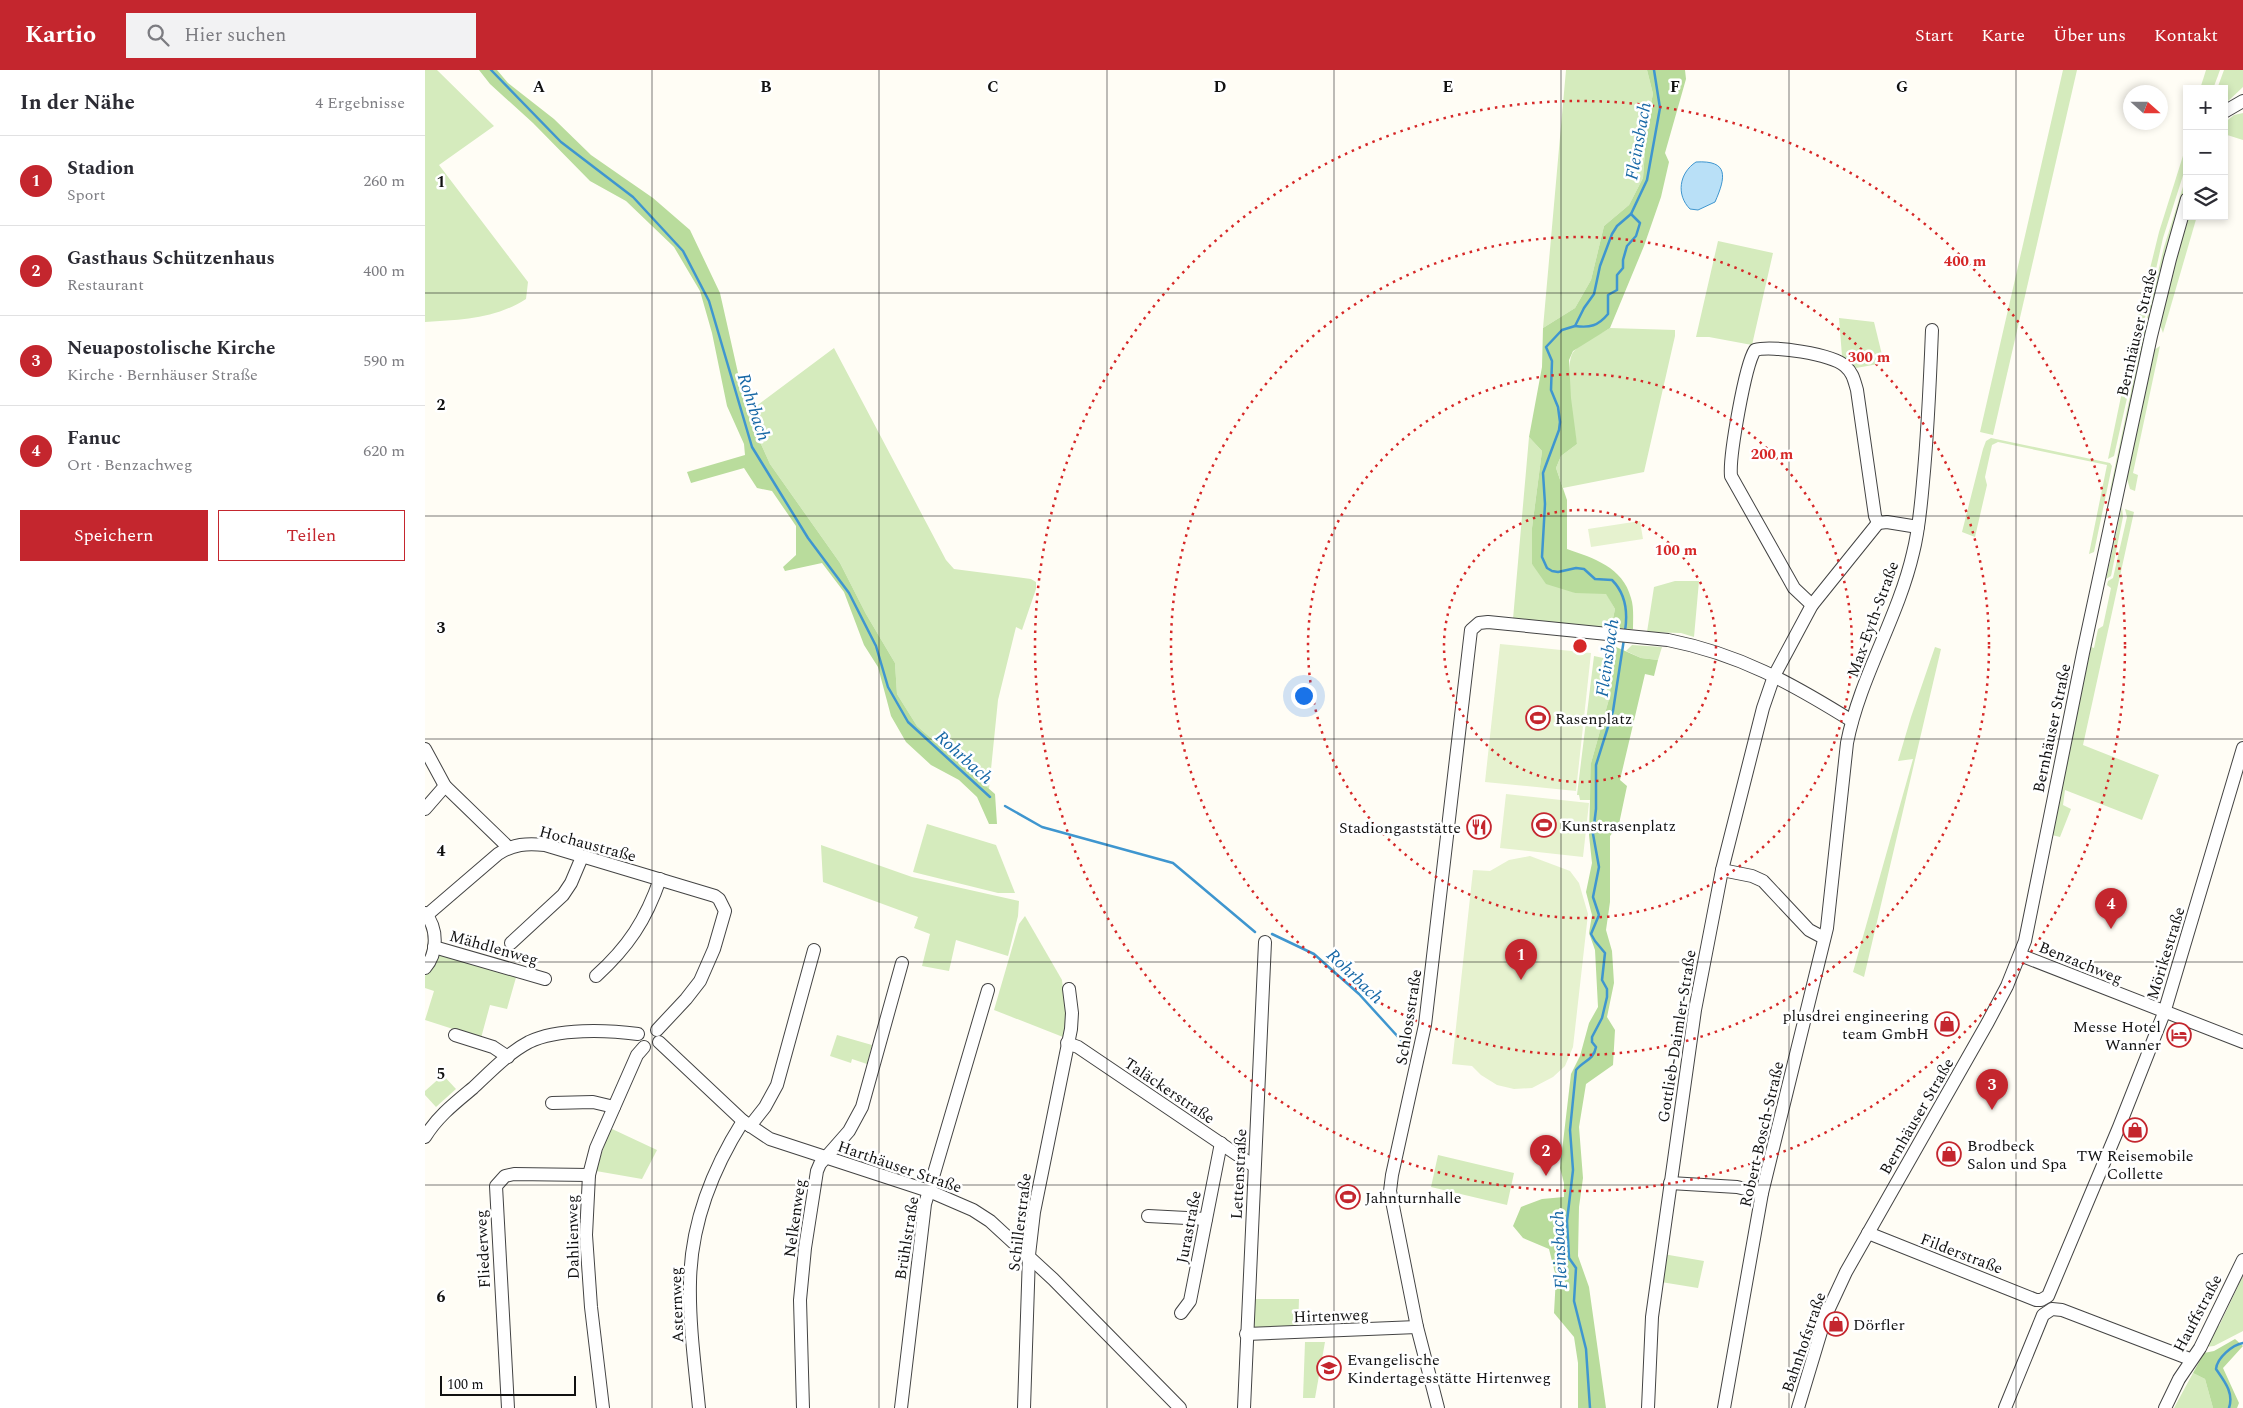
<!DOCTYPE html>
<html lang="de">
<meta charset="utf-8">
<style>
body{margin:0;font-family:Spectral,serif;background:#f2f2f3;color:#2b2b33}
.controls{position:absolute;right:15px;top:15px;display:grid;overflow:hidden;border-radius:0px;box-shadow:0 2px 8px #0003}
.controls button{width:45px;height:45px;display:grid;place-items:center;padding:0;border:0;border-bottom:1px solid #e1e1e2;background:#fff;color:#2b2b33;font:25px sans-serif}
.compass{position:absolute;left:1698px;top:15px;width:45px;height:45px;border-radius:50%;background:#fff;box-shadow:0 2px 8px #0003;rotate:111deg}
.scale{position:absolute;left:15px;bottom:12px;width:136px;box-sizing:border-box;padding-left:5px;border:2px solid #111;border-top:0;font-size:14px;line-height:18px;white-space:nowrap;color:#111;-webkit-text-stroke:4px #fff;paint-order:stroke}
.you{position:absolute;left:878px;top:625px;width:18px;height:18px;margin:-12px;border:4px solid #fff;border-radius:50%;background:#1a73e8;box-shadow:0 0 0 8px #1a73e833}
.badge{display:grid;place-items:center;width:32px;height:32px;border-radius:50%;background:#c4262e;color:#fff;font-size:16px;font-weight:700}
.pin{position:absolute;translate:-50% -41px;filter:drop-shadow(0 1px 2px #0008)}
.pin::after{content:'';position:absolute;top:26px;width:18px;height:15px;background:inherit;clip-path:polygon(0 0,100% 0,50% 100%)}
.list{margin:0;padding:0;list-style:none}
h2{display:flex;justify-content:space-between;align-items:center;height:65px;margin:0;padding:0 20px;font-size:21px}
h2 small{font-size:16px;font-weight:400;color:#7c7c81}
.list li{display:grid;grid-template-columns:32px 1fr auto;gap:15px;align-items:center;box-sizing:border-box;height:90px;padding:0 20px;border-top:1px solid #e1e1e2}
.list b{display:block;font-size:19px;white-space:nowrap}
.list p{margin:0;font-size:16px;white-space:nowrap;color:#7c7c81}
.list em{font-size:16px;font-style:normal;color:#7c7c81}
.actions{display:flex;gap:10px;padding:15px 20px}
.actions a{flex:1;padding:11px 0;border:1px solid #c4262e;border-radius:0px;text-align:center;font-size:18px;color:#c4262e}
.actions .main{background:#c4262e;color:#fff}
.icon{flex:none;width:28px;height:28px;fill:none;stroke:currentColor;stroke-width:2;stroke-linecap:round;stroke-linejoin:round}
.map{position:relative;flex:none;width:1818px;height:1338px;overflow:hidden}
header{display:flex;align-items:center;gap:30px;box-sizing:border-box;height:70px;padding:0 25px;background:#c4262e;color:#fff}
header strong{font-size:24px}
nav{display:flex;gap:28px;margin-inline-start:auto;font-size:18px}
.search{width:350px;height:45px;background:#f2f2f3;display:flex;align-items:center;gap:12px;box-sizing:border-box;padding:0 18px;border-radius:0px;color:#7c7c81;font-size:19px}
main{display:flex}
aside{flex:1;background:#fff}
.map>svg:first-child{display:block}
</style>
<header>
<strong>Kartio</strong>
<div class="search"><svg class="icon" aria-label="search" viewBox="0 0 24 24"><circle cx="10" cy="10" r="6"/><path d="M15 15l6 6"/></svg>Hier suchen</div>
<nav><a>Start</a><a>Karte</a><a>Über uns</a><a>Kontakt</a></nav>
</header>
<main>
<aside>
<h2>In der Nähe<small>4 Ergebnisse</small></h2>
<ul class="list">
<li><span class="badge">1</span><div><b>Stadion</b><p>Sport</p></div><em>260 m</em></li>
<li><span class="badge">2</span><div><b>Gasthaus Schützenhaus</b><p>Restaurant</p></div><em>400 m</em></li>
<li><span class="badge">3</span><div><b>Neuapostolische Kirche</b><p>Kirche · Bernhäuser Straße</p></div><em>590 m</em></li>
<li><span class="badge">4</span><div><b>Fanuc</b><p>Ort · Benzachweg</p></div><em>620 m</em></li>
</ul>
<div class="actions"><a class="main">Speichern</a><a>Teilen</a></div>
</aside>
<div class="map">
<svg width="1818" height="1338" viewBox="0 0 1818 1338">
<rect width="100%" height="100%" fill="#fffdf5"/>
<g fill="#d5ebbd">
<path d="M0,0H12L69,56L14,95L103,212L101,229C70,249 36,250 0,252Z"/>
<polygon points="1141,0 1222,0 1228,24 1222,52 1218,108 1204,135 1179,156 1166,210 1150,238 1118,258"/>
<polygon points="1638,0 1652,0 1568,365 1555,362"/>
<polygon points="1781,0 1795,0 1788,19 1775,19"/>
<polygon points="1799,0 1818,0 1818,17 1799,35 1799,19 1792,19"/>
<polygon points="1818,43 1818,70 1799,64 1799,53 1809,45"/>
<polygon points="1762,73 1762,93 1738,168 1689,386 1683,389 1709,264 1734,162"/>
<polygon points="1762,104 1762,119 1725,250 1722,248 1739,177"/>
<polygon points="1762,146 1772,146 1738,263 1735,255"/>
<polygon points="1293,171 1348,183 1327,275 1284,267 1271,267"/>
<polygon points="1414,248 1449,252 1459,293 1431,298 1417,286"/>
<path d="M1185,258L1250,260V266L1219,402L1138,418L1131,398L1136,386L1152,374C1149,357 1138,292 1149,281C1156,273 1175,264 1185,258Z"/>
<polygon points="1719,260 1723,261 1691,421 1685,420"/>
<polygon points="1735,276 1708,403 1713,405 1710,421 1705,419 1702,409 1729,280"/>
<polygon points="409,278 521,490 529,499 606,509 611,512 611,519 597,560 591,557 573,630 564,719 492,656 472,624 470,593 441,544 415,493 345,394 322,343"/>
<polygon points="1104,367 1117,381 1107,458 1107,494 1150,523 1181,523 1190,539 1186,558 1088,549"/>
<polygon points="1566,368 1685,393 1687,396 1669,482 1664,484 1682,395 1573,372 1567,375 1560,407 1562,415 1550,467 1537,462 1558,379 1561,371"/>
<polygon points="1697,437 1698,447 1686,506 1681,509"/>
<polygon points="1700,439 1709,442 1658,675 1734,705 1717,750 1640,720 1638,735 1646,739 1635,767 1627,765 1666,577 1669,578 1673,559 1678,556 1686,518 1682,515 1683,511 1688,508 1702,447"/>
<polygon points="1250,511 1274,511 1269,567 1256,563 1222,562 1229,517"/>
<polygon points="1207,575 1237,577 1233,590 1216,588 1201,581"/>
<polygon points="1185,576 1191,577 1184,629 1166,693 1166,730 1155,730 1154,725 1152,725 1169,586 1183,589"/>
<polygon points="1510,577 1516,579 1439,907 1428,902 1488,689 1473,691 1486,647"/>
<polygon points="502,754 571,775 590,823 573,823 488,802"/>
<polygon points="396,775 487,807 594,831 593,846 583,886 531,870 524,901 497,896 505,864 489,858 493,847 398,812"/>
<polygon points="600,846 637,910 641,947 638,967 569,940 594,854"/>
<polygon points="15,884 92,904 82,939 65,935 56,968 0,950 9,921 0,918 0,906 9,896"/>
<polygon points="412,965 447,975 442,994 427,989 426,993 405,986"/>
<polygon points="18,1005 31,1019 11,1037 0,1025 0,1021"/>
<polygon points="185,1058 232,1080 217,1109 171,1101"/>
<polygon points="1013,1085 1089,1103 1082,1135 1006,1117"/>
<polygon points="1238,1184 1279,1191 1273,1218 1236,1212"/>
<polygon points="1818,1206 1818,1261 1789,1276 1779,1277 1790,1255 1794,1256"/>
<polygon points="828,1229 874,1229 873,1259 826,1259"/>
<polygon points="880,1272 900,1272 890,1328 878,1328"/>
<polygon points="1768,1303 1780,1309 1788,1338 1749,1338"/>
</g>
<g fill="#b9dc9c">
<polygon points="54,0 72,0 83,13 129,49 166,85 228,128 265,160 295,223 322,343 345,394 415,493 441,544 470,593 472,624 492,656 570,724 572,754 564,754 552,727 534,710 506,695 481,672 466,646 453,597 439,575 419,522 397,493 360,501 358,497 371,485 371,456 347,421 332,418 319,398 266,413 262,402 320,385 319,374 302,336 287,263 275,221 249,177 201,131 165,111 108,53 65,14"/>
<path d="M1222,0H1260L1261,9L1240,83L1244,92L1236,127L1219,176L1185,258L1148,281L1144,290L1146,328L1152,374L1136,386L1131,398L1142,430V479C1168,488 1198,497 1206,528C1209,537 1208,549 1208,559L1186,558L1190,539L1181,524L1150,523L1121,514L1107,494V458L1117,381L1104,367L1117,297L1118,258L1150,238L1166,210L1179,156L1204,135L1218,108L1222,52L1228,24Z"/>
<polygon points="1191,577 1216,588 1233,590 1229,606 1220,604 1195,710 1202,716 1194,754 1185,766 1185,832 1181,860 1187,881 1189,913 1182,947 1190,960 1188,995 1161,1014 1154,1057 1158,1108 1154,1137 1153,1186 1164,1217 1181,1338 1153,1338 1153,1293 1149,1267 1129,1243 1131,1207 1124,1179 1098,1168 1088,1156 1096,1137 1117,1129 1139,1127 1139,1113 1135,1098 1146,1004 1155,986 1164,953 1173,937 1170,880 1164,863 1167,845 1161,822 1167,793 1164,765 1166,693 1184,629"/>
<polygon points="1810,1269 1818,1276 1798,1298 1814,1333 1812,1338 1788,1338 1780,1309 1768,1303 1779,1283 1789,1281"/>
</g>
<g fill="#e6f2cf">
<polygon points="1215,451 1218,469 1166,477 1163,459"/>
<polygon points="1075,574 1166,583 1151,721 1060,712"/>
<polygon points="1081,724 1164,733 1158,787 1075,778"/>
<polygon points="1105,786 1145,801 1154,813 1163,844 1148,977 1140,996 1128,1007 1107,1018 1089,1019 1072,1015 1056,1005 1047,996 1027,994 1048,800 1065,801 1084,790"/>
</g>
<path fill="#b9e0f7" stroke="#3f96cf" d="M1271,92C1304,90 1301,107 1290,132L1273,140L1265,139C1251,125 1254,103 1271,92Z"/>
<g fill="none" stroke-linecap="round" stroke-linejoin="round">
<g stroke="#3f96cf" stroke-width="2.5">
<polyline points="66,0 136,72 208,127 258,181 284,231 327,377 383,468 424,523 451,576 463,617 483,652 565,727"/>
<path d="M1150,256C1165,258 1173,256 1183,244V225L1192,220V205L1198,198V190L1202,176L1211,166L1215,153L1206,144"/>
<path d="M1200,561C1203,542 1201,524 1187,510L1170,509L1159,499L1151,498L1133,502L1127,501L1122,498L1117,487L1120,434L1118,403L1134,360L1135,352L1133,337L1126,320L1127,291L1121,277L1137,260L1150,256L1159,238L1169,224L1175,196L1187,164L1192,156L1206,144L1222,110L1235,38L1229,0"/>
<polyline points="580,736 617,757 748,793 830,862"/>
<polyline points="847,864 889,884 934,924 985,980"/>
<path d="M1165,1338L1161,1279L1149,1231L1151,1198L1144,1188L1142,1151L1148,1100L1145,1060L1151,1000C1158,991 1169,990 1171,977L1167,972V967L1177,948L1182,927V919L1177,910L1180,883L1170,871L1166,864L1174,845L1168,827L1174,797L1168,764L1171,739V695L1188,641L1199,569"/>
<path d="M1804,1338C1809,1323 1800,1312 1791,1299C1792,1288 1807,1275 1818,1273"/>
</g>
<g stroke="#444" stroke-width="14">
<g id="minor">
<polyline points="1799,42 1818,31"/>
<polyline points="1453,453 1462,452 1493,457"/>
<path d="M1387,535L1369,518L1306,406C1304,387 1320,295 1330,280C1346,275 1408,284 1420,296C1428,303 1429,310 1432,320L1450,446L1453,453"/>
<polyline points="0,679 20,716 83,777"/>
<polyline points="0,739 20,716"/>
<polyline points="1297,800 1327,806 1338,811 1384,860 1399,868"/>
<path d="M0,843C13,858 13,883 0,898"/>
<path d="M2,845L73,784C88,774 102,773 120,775L290,826L294,829L300,841L289,879L275,911L261,929L232,960"/>
<polyline points="86,873 138,825 146,813 157,787"/>
<polyline points="9,877 120,909"/>
<polyline points="1595,885 1818,972"/>
<path d="M171,906C203,877 221,850 235,809"/>
<polyline points="30,965 68,977 83,987"/>
<polyline points="234,972 318,1051 345,1069 504,1121 548,1140 565,1151 628,1209 755,1338"/>
<polyline points="642,973 653,977 829,1096"/>
<polyline points="127,1033 168,1032 189,1037"/>
<polyline points="325,1056 340,1037 352,1015 389,880"/>
<path d="M0,1067C12,1047 30,1033 48,1018C65,1002 83,983 104,972C133,958 182,960 213,964"/>
<polyline points="1245,1113 1312,1117 1337,1123"/>
<polyline points="723,1146 781,1149"/>
<polyline points="1443,1163 1611,1230 1616,1230 1623,1226 1694,1057 1739,943 1818,678"/>
<polyline points="756,1243 765,1231 796,1073"/>
<polyline points="821,1264 992,1257"/>
<polyline points="83,1338 71,1116 80,1106 89,1104 164,1105"/>
<polyline points="178,1338 166,1237 161,1165 164,1105 171,1078 212,985 219,977"/>
<path d="M274,1338C270,1297 264,1254 265,1212C266,1154 287,1100 318,1051"/>
<polyline points="378,1338 375,1230 380,1178 392,1101 395,1094 424,1061 437,1037 477,893"/>
<polyline points="476,1338 500,1134 563,920"/>
<polyline points="599,1338 604,1185 609,1142 646,959 647,943 644,919"/>
<polyline points="819,1338 840,872"/>
<path d="M1013,1338L992,1257L965,1121L967,1105L1000,955L1046,560L1054,553L1063,552L1243,570C1314,584 1366,613 1427,651"/>
<polyline points="1223,1338 1227,1247 1270,940 1297,800 1338,638 1349,606 1387,535 1453,453"/>
<path d="M1299,1338L1337,1123L1402,858L1422,673C1435,607 1473,548 1488,483C1494,460 1496,435 1498,412C1503,361 1505,311 1507,260"/>
<polyline points="1373,1338 1401,1245 1421,1202 1563,952 1582,916 1600,871 1658,583 1726,266 1745,189 1762,129"/>
<polyline points="1580,1338 1618,1245 1627,1239 1637,1240 1765,1289"/>
<polyline points="1740,1338 1754,1309 1775,1278 1818,1190"/>
</g>
</g>
<use href="#minor" stroke="#fff" stroke-width="12"/>
</g>
<path fill="none" stroke="#111" stroke-width="1" stroke-opacity="0.55" d="M227,0V1338M454,0V1338M682,0V1338M909,0V1338M1136,0V1338M1364,0V1338M1591,0V1338M0,223H1818M0,446H1818M0,669H1818M0,892H1818M0,1115H1818"/>
<g fill="none" stroke="#d62828" stroke-width="2.5" stroke-dasharray="2.5 5">
<circle cx="1155" cy="576" r="136"/>
<circle cx="1155" cy="576" r="272"/>
<circle cx="1155" cy="576" r="409"/>
<circle cx="1155" cy="576" r="545"/>
</g>
<defs>
<g id="stadium-ring" transform="scale(1.25)"><circle r="9.5" fill="#fff" stroke="#c4262e" stroke-width="1.5"/><path d="M0-5a6.5 5 0 1 0 0 10a6.5 5 0 1 0 0-10ZM-3.5-1.8h7v3.6h-7Z" fill="#c4262e"/></g>
<g id="restaurant-ring" transform="scale(1.25)"><circle r="9.5" fill="#fff" stroke="#c4262e" stroke-width="1.5"/><path d="M-5-6h1v4h1v-4h1v4h1v-4h1v5L-1.5 .5V6h-2V.5L-5-1ZM5-6V6H3V1.5H1.5Q1.5-4 5-6Z" fill="#c4262e"/></g>
<g id="shop-ring" transform="scale(1.25)"><circle r="9.5" fill="#fff" stroke="#c4262e" stroke-width="1.5"/><path d="M-5-2.5h2.3a2.7 3.5 0 0 1 5.4 0H5L5.5 6h-11ZM-1.5-2.5h3a1.5 2.3 0 0 0-3 0Z" fill="#c4262e"/></g>
<g id="hotel-ring" transform="scale(1.25)"><circle r="9.5" fill="#fff" stroke="#c4262e" stroke-width="1.5"/><path d="M-6-4.5h1.5V1H6V5H4.5V3h-9V5H-6ZM-4 0a1.8 1.8 0 1 1 3.6 0ZM.5 0V-2.5h3Q6-2.5 6 0Z" fill="#c4262e"/></g>
<g id="school-ring" transform="scale(1.25)"><circle r="9.5" fill="#fff" stroke="#c4262e" stroke-width="1.5"/><path d="M0-5L7-2L0 1L-7-2ZM-4 1L0 2.5L4 1V4Q0 6-4 4Z" fill="#c4262e"/></g>
</defs>
<g fill-rule="evenodd">
<use href="#stadium-ring" x="1113" y="648"/>
<use href="#stadium-ring" x="1119" y="755"/>
<use href="#restaurant-ring" x="1054" y="757"/>
<use href="#shop-ring" x="1522" y="954"/>
<use href="#hotel-ring" x="1754" y="965"/>
<use href="#shop-ring" x="1710" y="1060"/>
<use href="#shop-ring" x="1524" y="1084"/>
<use href="#stadium-ring" x="923" y="1127"/>
<use href="#shop-ring" x="1411" y="1254"/>
<use href="#school-ring" x="904" y="1298"/>
</g>
<g text-anchor="middle" stroke-width="5" stroke-linejoin="round" paint-order="stroke">
<g font-size="16" fill="#111" stroke="#fff">
<text transform="translate(1711 262) rotate(-77)" y="6">Bernhäuser Straße</text>
<text transform="translate(1447 549) rotate(-70)" y="6">Max-Eyth-Straße</text>
<text transform="translate(1626 658) rotate(-78)" y="6">Bernhäuser Straße</text>
<text transform="translate(163 773) rotate(15)" y="6">Hochaustraße</text>
<text transform="translate(69 877) rotate(16)" y="6">Mähdlenweg</text>
<text transform="translate(1740 883) rotate(-73)" y="6">Mörikestraße</text>
<text transform="translate(1656 892) rotate(22)" y="6">Benzachweg</text>
<text transform="translate(983 947) rotate(-81)" y="6">Schlossstraße</text>
<text transform="translate(1251 966) rotate(-81)" y="6">Gottlieb-Daimler-Straße</text>
<text transform="translate(745 1020) rotate(34)" y="6">Taläckerstraße</text>
<text transform="translate(1491 1046) rotate(-60)" y="6">Bernhäuser Straße</text>
<text transform="translate(1336 1064) rotate(-77)" y="6">Robert-Bosch-Straße</text>
<text transform="translate(475 1096) rotate(19)" y="6">Harthäuser Straße</text>
<text transform="translate(813 1104) rotate(-87)" y="6">Lettenstraße</text>
<text transform="translate(369 1148) rotate(-82)" y="6">Nelkenweg</text>
<text transform="translate(594 1152) rotate(-83)" y="6">Schillerstraße</text>
<text transform="translate(763 1157) rotate(-79)" y="6">Jurastraße</text>
<text transform="translate(147 1167) rotate(-91)" y="6">Dahlienweg</text>
<text transform="translate(481 1168) rotate(-81)" y="6">Brühlstraße</text>
<text transform="translate(57 1179) rotate(-93)" y="6">Fliederweg</text>
<text transform="translate(1537 1183) rotate(21)" y="6">Filderstraße</text>
<text transform="translate(251 1235) rotate(-92)" y="6">Asternweg</text>
<text transform="translate(1772 1243) rotate(-62)" y="6">Hauffstraße</text>
<text transform="translate(906 1245) rotate(-2)" y="6">Hirtenweg</text>
<text transform="translate(1378 1272) rotate(-71)" y="6">Bahnhofstraße</text>
</g>
<g font-size="16" fill="#111" stroke="#fff" text-anchor="start">
<text x="1130" y="654">Rasenplatz</text>
<text x="1136" y="761">Kunstrasenplatz</text>
<text x="1036" y="763" text-anchor="end">Stadiongaststätte</text>
<text x="1504" y="951" text-anchor="end">plusdrei engineering<tspan x="1504" dy="18">team GmbH</tspan></text>
<text x="1736" y="962" text-anchor="end">Messe Hotel<tspan x="1736" dy="18">Wanner</tspan></text>
<text x="1542" y="1081">Brodbeck<tspan x="1542" dy="18">Salon und Spa</tspan></text>
<text x="1710" y="1091" text-anchor="middle">TW Reisemobile<tspan x="1710" dy="18">Collette</tspan></text>
<text x="940" y="1133">Jahnturnhalle</text>
<text x="1428" y="1260">Dörfler</text>
<text x="922" y="1295">Evangelische<tspan x="922" dy="18">Kindertagesstätte Hirtenweg</tspan></text>
</g>
<g font-size="18" font-style="italic" fill="#1768a6" stroke="#fff">
<text transform="translate(1213 71) rotate(-80)" y="6">Fleinsbach</text>
<text transform="translate(329 337) rotate(72)" y="6">Rohrbach</text>
<text transform="translate(1182 588) rotate(-82)" y="6">Fleinsbach</text>
<text transform="translate(539 687) rotate(42)" y="6">Rohrbach</text>
<text transform="translate(930 906) rotate(44)" y="6">Rohrbach</text>
<text transform="translate(1134 1180) rotate(-93)" y="6">Fleinsbach</text>
</g>
</g>
<g font-size="16" text-anchor="middle" font-weight="bold" fill="#111" stroke="#fff" stroke-width="5" stroke-linejoin="round" paint-order="stroke">
<text x="114" y="22">A</text>
<text x="341" y="22">B</text>
<text x="568" y="22">C</text>
<text x="795" y="22">D</text>
<text x="1023" y="22">E</text>
<text x="1250" y="22">F</text>
<text x="1477" y="22">G</text>
<text x="16" y="117">1</text>
<text x="16" y="340">2</text>
<text x="16" y="563">3</text>
<text x="16" y="786">4</text>
<text x="16" y="1009">5</text>
<text x="16" y="1232">6</text>
</g>
<circle cx="1155" cy="576" r="8" fill="#d62828" stroke="#fff" stroke-width="2.5"/>
<g font-size="15" text-anchor="middle" font-weight="bold" fill="#d62828" stroke="#fff" stroke-width="5" stroke-linejoin="round" paint-order="stroke">
<text x="1540" y="196">400 m</text>
<text x="1444" y="292">300 m</text>
<text x="1347" y="389">200 m</text>
<text x="1251" y="485">100 m</text>
</g>
</svg>
<div class="controls">
<button>+</button>
<button>−</button>
<button><svg class="icon" aria-label="layers" viewBox="0 0 24 24"><path d="M12 4l9 5-9 5-9-5zM3 14l9 5 9-5"/></svg></button>
</div>
<svg class="compass" viewBox="-18 -18 36 36"><path d="M0-13l5 13h-10z" fill="#e53935"/><path d="M0 13l5-13h-10z" fill="#7c7c81"/></svg>
<div class="scale">100 m</div>
<div class="you"></div>
<div class="pin badge" style="left:1096px;top:910px">1</div>
<div class="pin badge" style="left:1121px;top:1106px">2</div>
<div class="pin badge" style="left:1567px;top:1040px">3</div>
<div class="pin badge" style="left:1686px;top:859px">4</div>
</div>
</main>
